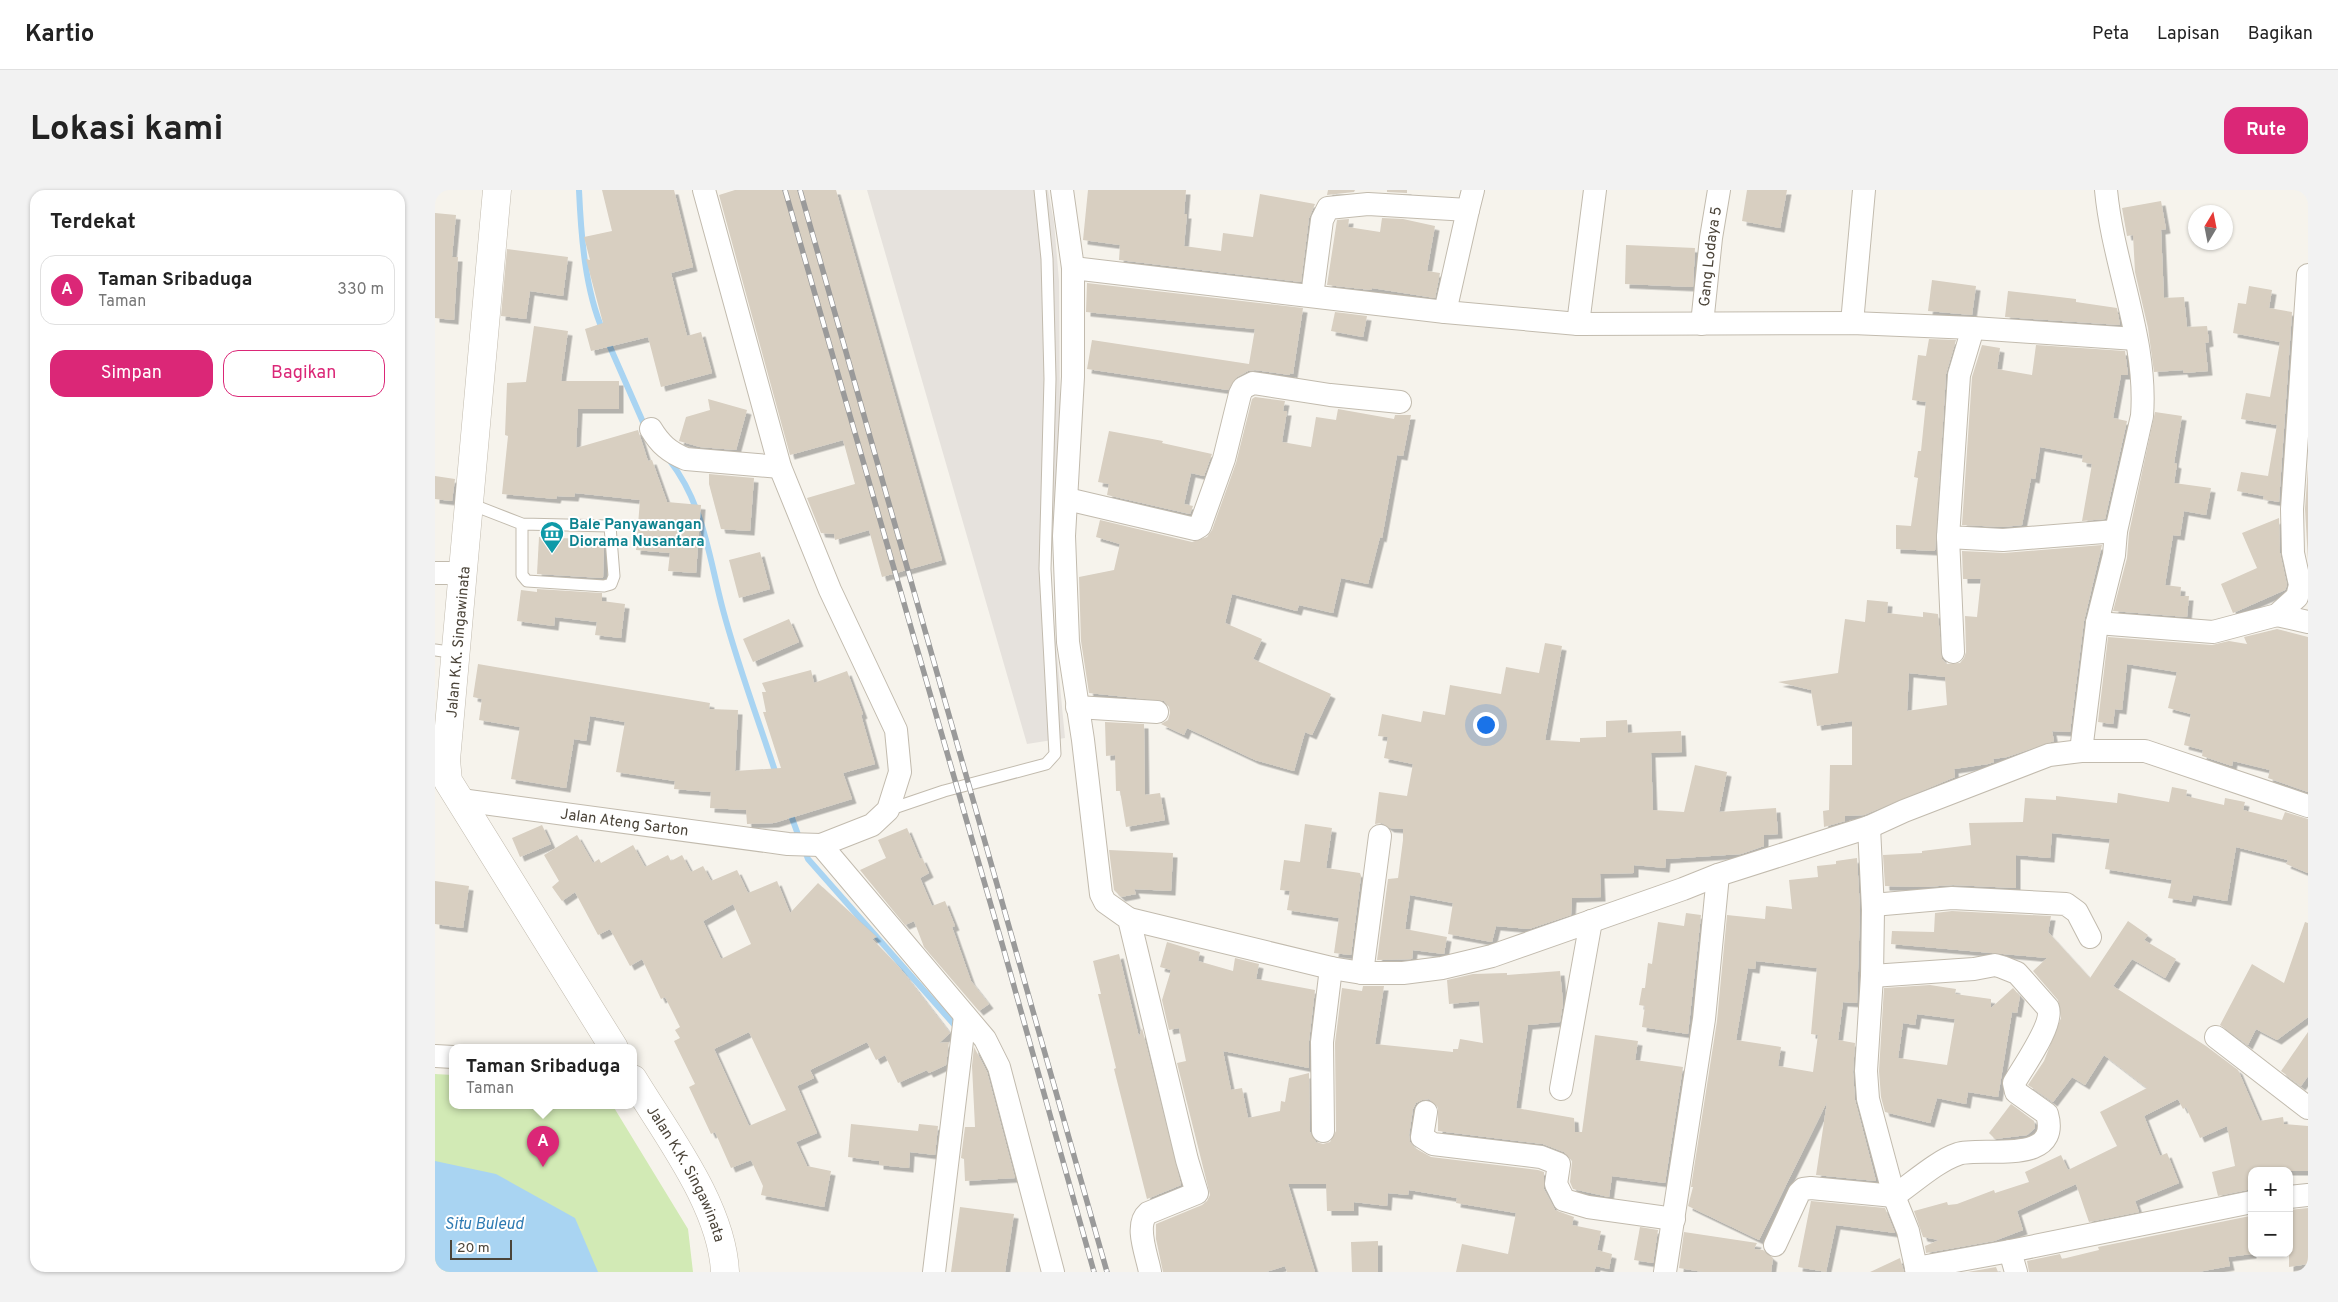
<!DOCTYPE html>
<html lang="id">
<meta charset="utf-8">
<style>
body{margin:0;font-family:Overpass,sans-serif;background:#f2f2f2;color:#222}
.controls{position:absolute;right:15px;bottom:15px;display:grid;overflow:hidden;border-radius:10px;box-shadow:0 1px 4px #0004}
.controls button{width:45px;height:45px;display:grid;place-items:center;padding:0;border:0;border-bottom:1px solid #e0e0e0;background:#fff;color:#222;font:25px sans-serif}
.compass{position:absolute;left:1753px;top:15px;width:45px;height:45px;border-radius:50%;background:#fff;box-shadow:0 1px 4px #0004;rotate:10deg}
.scale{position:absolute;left:15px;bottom:12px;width:62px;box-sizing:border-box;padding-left:5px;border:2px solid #4b4439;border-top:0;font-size:14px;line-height:18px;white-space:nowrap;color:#4b4439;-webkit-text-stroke:4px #fff;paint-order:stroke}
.you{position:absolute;left:1050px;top:534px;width:18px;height:18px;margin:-12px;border:4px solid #fff;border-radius:50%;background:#1a73e8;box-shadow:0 0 0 8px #1a73e833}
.badge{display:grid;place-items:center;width:32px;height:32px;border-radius:50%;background:#db2777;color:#fff;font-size:16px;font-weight:700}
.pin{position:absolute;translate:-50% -41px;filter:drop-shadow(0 1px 2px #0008)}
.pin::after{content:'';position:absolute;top:26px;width:18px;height:15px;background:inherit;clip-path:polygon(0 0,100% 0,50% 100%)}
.popup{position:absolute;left:14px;top:854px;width:188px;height:65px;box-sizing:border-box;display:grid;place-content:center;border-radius:10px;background:#fff;filter:drop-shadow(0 1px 4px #0005);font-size:16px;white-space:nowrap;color:#767676}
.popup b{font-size:19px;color:#222}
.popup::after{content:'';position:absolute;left:50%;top:100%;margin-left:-10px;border:10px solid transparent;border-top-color:#fff}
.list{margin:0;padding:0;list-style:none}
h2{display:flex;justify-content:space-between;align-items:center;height:65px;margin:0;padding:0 20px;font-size:21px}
h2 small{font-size:16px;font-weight:400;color:#767676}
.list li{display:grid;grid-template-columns:32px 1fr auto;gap:15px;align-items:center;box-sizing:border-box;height:70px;margin:0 10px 10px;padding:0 10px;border:1px solid #e0e0e0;border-radius:15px}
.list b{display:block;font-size:19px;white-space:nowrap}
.list p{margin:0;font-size:16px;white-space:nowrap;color:#767676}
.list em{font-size:16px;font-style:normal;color:#767676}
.actions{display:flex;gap:10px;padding:15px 20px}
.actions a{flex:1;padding:11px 0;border:1px solid #db2777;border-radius:15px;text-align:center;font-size:18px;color:#db2777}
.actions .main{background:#db2777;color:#fff}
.map{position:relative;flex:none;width:1873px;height:1082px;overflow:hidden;border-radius:15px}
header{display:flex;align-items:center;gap:30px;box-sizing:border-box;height:70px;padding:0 25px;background:#fff;border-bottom:1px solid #e0e0e0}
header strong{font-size:24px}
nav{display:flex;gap:28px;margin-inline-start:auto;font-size:18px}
.intro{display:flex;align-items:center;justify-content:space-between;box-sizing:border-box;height:120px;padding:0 30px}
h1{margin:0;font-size:35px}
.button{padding:12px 22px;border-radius:15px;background:#db2777;color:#fff;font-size:18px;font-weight:700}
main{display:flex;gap:30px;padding:0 30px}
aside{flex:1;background:#fff;border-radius:15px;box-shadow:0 1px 4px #0004}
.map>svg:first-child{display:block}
</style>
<header>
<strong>Kartio</strong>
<nav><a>Peta</a><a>Lapisan</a><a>Bagikan</a></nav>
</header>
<div class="intro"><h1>Lokasi kami</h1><a class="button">Rute</a></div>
<main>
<aside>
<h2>Terdekat<small></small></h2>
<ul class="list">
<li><span class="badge">A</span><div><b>Taman Sribaduga</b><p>Taman</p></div><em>330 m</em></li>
</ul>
<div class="actions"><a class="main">Simpan</a><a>Bagikan</a></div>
</aside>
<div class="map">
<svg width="1873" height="1082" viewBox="0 0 1873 1082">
<defs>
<filter id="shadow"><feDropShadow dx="4.5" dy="4.5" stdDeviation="0" flood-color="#0004"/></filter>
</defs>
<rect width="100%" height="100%" fill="#f6f3ec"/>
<polygon fill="#e6e2dd" points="432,0 613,0 619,32 624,91 625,242 615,392 630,548 592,554"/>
<polygon fill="#d2eab5" points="0,884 18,885 18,916 178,916 253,1039 258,1082 0,1082"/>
<polygon fill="#a9d4f2" points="0,971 61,984 140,1028 163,1082 0,1082"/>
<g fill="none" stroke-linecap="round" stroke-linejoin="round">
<g stroke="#a9d4f2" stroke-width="6">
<path d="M144,0C146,45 150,100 168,141"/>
<polyline points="172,150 211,239"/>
<path d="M235,271C269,315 274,368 288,420C303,476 324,532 342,587"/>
<polyline points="354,620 365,650"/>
<polyline points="369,659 373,669 523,839"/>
</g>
</g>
<g fill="#d8cfc1" fill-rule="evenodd" filter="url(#shadow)">
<polygon points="167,0 239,0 258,77 236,83 252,146 266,142 277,183 226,197 213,147 156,161 150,139 168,133 151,69 155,70 149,47 177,41"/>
<polygon points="300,0 401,0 507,370 447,387 434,340 400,350 399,344 386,343 372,308 420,294 408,250 355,265 284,5"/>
<polygon points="653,0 751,0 749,24 752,24 749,56 786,61 788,43 818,47 825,4 880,14 874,28 866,92 684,70 685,55 648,50"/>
<polygon points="893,0 920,0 919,2 892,5"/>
<polygon points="952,0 972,0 972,3 952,2"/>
<polygon points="1312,0 1352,0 1345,38 1307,31"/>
<polygon points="1726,11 1731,39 1726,40 1729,108 1749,107 1752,137 1772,136 1774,152 1770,153 1773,181 1749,183 1748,180 1719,182 1713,138 1700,82 1698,45 1692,46 1687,18"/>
<polygon points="0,23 21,25 17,67 23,67 19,130 0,128"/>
<polygon points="947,28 968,29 1000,36 992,81 1005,83 1000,108 937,98 936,100 892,95 902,30 914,29 913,37 945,42"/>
<polygon points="1191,55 1260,58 1258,97 1190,94"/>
<polygon points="72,59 133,67 128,106 95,101 91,129 66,126"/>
<polygon points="1497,90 1541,96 1537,125 1493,121"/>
<polygon points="652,93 868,118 858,184 855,183 855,185 820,180 813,181 802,187 793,200 652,179 657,150 814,174 820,139 651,122"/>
<polygon points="1814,96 1837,100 1834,118 1857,122 1844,312 1828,309 1829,306 1802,301 1806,282 1833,286 1842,235 1806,229 1811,203 1835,207 1845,152 1798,143 1803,113 1811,114"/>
<polygon points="1573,101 1641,109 1641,112 1682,118 1685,135 1570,127"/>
<polygon points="900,122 932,126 928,147 896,141"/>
<polygon points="99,136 133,141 126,191 184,191 184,219 143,219 141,258 203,240 213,271 217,270 232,312 266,315 261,383 233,381 235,363 201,360 205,310 140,303 139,307 122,306 121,309 67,304 73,246 70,245 72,193 91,192"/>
<polygon points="1494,149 1521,150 1511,184 1500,361 1461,359 1461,335 1476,336 1483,288 1479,287 1483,261 1486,261 1491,212 1477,210 1483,165 1491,166"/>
<polygon points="1547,155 1565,158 1562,179 1597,185 1601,155 1690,161 1693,185 1686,185 1678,228 1692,231 1670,329 1647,331 1657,274 1647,272 1648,265 1605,257 1600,289 1596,288 1587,335 1568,337 1527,335 1537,187"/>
<polygon points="820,207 850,211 848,221 852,221 847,252 876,257 881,227 901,230 903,219 959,229 960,225 976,225 968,266 962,265 947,348 945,347 933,394 906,388 898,423 864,415 862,421 797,404 790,433 827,449 818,469 896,504 877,545 870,542 859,581 820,570 752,538 749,545 726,534 733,530 735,523 734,517 729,511 654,503 646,451 644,387 679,380 685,354 661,347 665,330 757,352 772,347 777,340 801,273 817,209"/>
<polygon points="273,209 312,220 301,260 265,257 244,251 251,227 275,220"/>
<polygon points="1720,222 1747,226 1739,273 1742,274 1739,293 1776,298 1771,325 1749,321 1745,346 1738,345 1730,395 1746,397 1745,406 1754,406 1752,427 1678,421 1692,368 1694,343"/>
<polygon points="674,241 728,251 727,253 777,264 769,286 756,283 749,314 758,316 755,324 672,305 674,294 663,292"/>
<polygon points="1873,277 1873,370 1870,319"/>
<polygon points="274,284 319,288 315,341 286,339 274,294"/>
<polygon points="0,286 20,289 17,311 0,309"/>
<polygon points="1844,328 1845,363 1852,395 1850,400 1798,423 1786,394 1822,378 1807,343"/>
<polygon points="104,347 169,350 168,388 102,384"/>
<path d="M1667,355L1649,431L1635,542L1617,541L1619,551L1572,567L1558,569L1559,572L1553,574L1519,579L1520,587L1429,625L1410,626V631L1389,637L1388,621L1394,620L1395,575H1417V531L1382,536L1376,500L1343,492L1403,483L1410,429L1430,432L1432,410L1453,412L1452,423L1488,427V422L1503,424L1507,469L1512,474L1525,473L1529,468L1531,462L1530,426L1542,427L1546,389H1528L1527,361L1569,363ZM1474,483L1510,487L1512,515L1472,521Z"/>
<polygon points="325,362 335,399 304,408 294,370"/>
<polygon points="102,399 167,403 167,411 190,414 186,448 160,445 162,432 120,427 119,436 82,431 86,400 102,402"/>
<polygon points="354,429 364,452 318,472 308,449"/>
<polygon points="1842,439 1873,447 1873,602 1833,588 1835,580 1798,571 1797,576 1767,566 1768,560 1749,555 1756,524 1733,518 1742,482 1692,474 1687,520 1680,519 1678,534 1663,532 1673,447 1777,455 1794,451 1812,454 1809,447"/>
<polygon points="1110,453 1127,456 1110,550 1145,552 1145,548 1171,547 1171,531 1192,530 1193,543 1246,541 1247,562 1216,563 1218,620 1249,622 1260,575 1292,582 1284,622 1341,618 1343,644 1329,645 1329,656 1306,664 1231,669 1230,678 1199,675 1199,683 1165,684 1166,707 1137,708 1136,725 1094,739 1061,736 1057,752 1013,744 1018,713 975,705 970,739 1012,747 1009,764 978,760 977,769 942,770 953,689 963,688 968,650 968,639 955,638 947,633 940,634 944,602 972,606 978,574 949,568 953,547 943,546 947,524 986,532 988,521 1010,525 1015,495 1066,504 1071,477 1104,483"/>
<polygon points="43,474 275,513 274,519 303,520 300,581 346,578 328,522 331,522 327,502 331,502 327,493 376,480 379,493 412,481 428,524 426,525 440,574 408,583 417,609 339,633 312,634 311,620 275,618 276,602 239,599 240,591 181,582 190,532 155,526 151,551 139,549 131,598 76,589 85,537 44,530 47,509 38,507"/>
<polygon points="670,532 709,534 710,605 725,603 730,630 691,637 685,601 681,601 680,565 671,566"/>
<polygon points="1737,597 1752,600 1751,606 1789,615 1790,608 1810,612 1808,620 1847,630 1850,622 1873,629 1873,683 1851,674 1853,670 1801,657 1792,711 1758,705 1756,712 1733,708 1737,690 1670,679 1675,649 1617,643 1615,668 1581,665 1581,698 1518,695 1489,697 1450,696 1448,665 1487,663 1487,661 1536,655 1534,633 1588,632 1590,608 1621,610 1621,606 1682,613 1683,603 1734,612"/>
<polygon points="870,634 897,638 891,678 925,683 926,686 916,765 899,763 904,728 852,720 855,701 845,700 849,670 865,672"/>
<polygon points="107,635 116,654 85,667 77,648"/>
<polygon points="472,638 485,669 487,668 494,683 485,688 497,716 510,711 520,736 517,737 536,791 554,814 544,821 489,757 479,731 470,735 425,680 451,668 443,650"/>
<path d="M142,645L158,673L164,669L166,673L198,655L210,677L233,665L236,671L247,665L256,682L268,676L276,691L302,680L313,703L342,691L355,723L383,693L442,747L437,749L464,777L515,843L504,853L514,852L511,875L494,883L492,880L463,893L450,865L441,870L432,852L375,880L379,888L362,896L382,943L361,952L372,976L396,981L389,1017L326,1005L328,996L316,970L296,978L280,942L276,944L254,897L260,894L239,851L245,848L240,840L245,837L230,807L226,809L207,769L195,776L175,739L163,745L140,702L127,711L117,697L124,691L109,665ZM298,714L316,754L286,769L268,731ZM314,842L351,920L314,936L279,859Z"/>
<polygon points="674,660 738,663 736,701 699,699 701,704 686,707 679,700"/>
<path d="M1422,668L1425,720L1422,813L1408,812L1403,850L1420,853L1418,882L1420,910L1441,991L1381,985L1392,912L1324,1050L1253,1016L1258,997H1256L1282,831L1292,725L1330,729L1331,716L1357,719L1354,690L1383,687L1382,676L1401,674V671ZM1321,771L1382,778L1376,844L1383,845L1378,882L1343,876L1346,857L1301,850L1313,778L1320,779Z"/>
<polygon points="0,691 34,696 28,738 0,734"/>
<polygon points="1517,721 1616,726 1613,742 1655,788 1693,731 1713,745 1709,750 1741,769 1730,788 1697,769 1678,796 1771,856 1803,880 1825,931 1848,927 1849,934 1873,936 1873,981 1817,981 1817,999 1783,1006 1777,982 1800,976 1792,936 1765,948 1751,917 1748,919 1743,909 1709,926 1725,966 1732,963 1744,993 1700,1011 1704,1022 1654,1032 1641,994 1582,1021 1588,1040 1559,1051 1491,1063 1490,1056 1504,1050 1488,1047 1479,1021 1512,1012 1513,1015 1522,1014 1559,1000 1560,1003 1594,992 1590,982 1626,965 1633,980 1682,956 1665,922 1712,898 1669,865 1650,895 1637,887 1618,912 1593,895 1609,871 1626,828 1623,810 1598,781 1612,768 1456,754 1457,741 1499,742 1500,723"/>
<polygon points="1251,723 1266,725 1253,844 1207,837 1210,816 1204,815 1207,798 1210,798 1213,773 1217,774 1223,732 1249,736"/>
<polygon points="1870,732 1873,733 1873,827 1842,850 1821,839 1813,855 1785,835 1817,774 1849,793"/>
<polygon points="732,752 765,762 763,771 798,781 800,768 824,774 821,789 880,800 874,851 874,878 788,861 796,900 807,898 813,928 845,921 846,911 850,912 854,888 874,883 875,942 881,952 888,954 895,952 901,941 900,853 907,798 927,801 928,796 949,796 940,854 1018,862 1018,859 1023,859 1025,849 1048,853 1044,811 1014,814 1012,790 1038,784 1072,783 1072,785 1125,781 1128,813 1125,832 1093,835 1081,918 1139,928 1140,942 1147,942 1160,845 1203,851 1200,870 1248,877 1230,993 1177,986 1174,1007 1138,999 1135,992 1137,971 1129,962 1108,954 1003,941 1003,917 994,909 987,910 981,913 978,919 974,945 975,952 980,958 996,967 1103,980 1109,982 1109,999 1120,1020 1139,1027 1137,1035 1166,1041 1162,1060 1177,1064 1174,1079 1161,1076 1159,1082 1021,1082 1027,1054 1073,1064 1081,1023 1021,1013 1022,1008 974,1000 973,1005 953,1003 952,1016 919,1012 919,1021 892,1021 891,994 853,994 880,1082 852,1082 850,1076 831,1082 728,1082 721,1049 721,1034 767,1015 772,1011 775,1005 742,873 751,871 744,838 734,840 727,810 736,780 725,777"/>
<polygon points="684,764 704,847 707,838 746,995 712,1009 679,879 681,878 663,804 666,804 658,771"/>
<path d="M1495,795L1521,799L1520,804L1556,809V818L1578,798L1585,806L1582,823L1577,822L1563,907L1533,902L1531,914L1502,908L1495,933L1450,922L1446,907L1444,881L1449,798ZM1482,824L1520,829L1512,875L1463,868L1468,833L1480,835Z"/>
<polygon points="1873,842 1873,886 1866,896 1846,881"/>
<polygon points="539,857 549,876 537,876"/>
<polygon points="537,876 549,876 552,882 580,988 530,991 529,969 526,968 530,937 540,937"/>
<polygon points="1576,914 1599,931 1600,938 1592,945 1560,949 1554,943"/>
<polygon points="416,934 483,941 484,934 503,936 500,965 475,962 474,978 444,975 444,971 413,967"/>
<polygon points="1376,1011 1450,1018 1460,1043 1401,1035 1391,1082 1363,1077"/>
<polygon points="525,1017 579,1024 570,1082 516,1082"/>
<polygon points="1873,1018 1873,1074 1854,1077 1854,1020"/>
<polygon points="1815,1026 1817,1064 1793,1067 1795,1076 1763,1082 1594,1082 1592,1071 1625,1064 1627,1069 1664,1060 1663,1057"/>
<polygon points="1205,1037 1223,1040 1218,1073 1199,1070"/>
<polygon points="1249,1042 1322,1053 1319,1059 1328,1060 1338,1068 1336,1082 1268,1082 1244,1078"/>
<polygon points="943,1051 943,1082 917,1082 916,1052"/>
<polygon points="1465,1068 1469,1082 1435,1082"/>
<polygon points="1561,1077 1563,1082 1533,1082"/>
</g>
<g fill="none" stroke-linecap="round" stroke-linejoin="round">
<g stroke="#c2bbae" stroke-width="13">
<g id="service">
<polyline points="33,313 87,334 175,336 179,386 176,394 169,396 92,391 87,385 87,334"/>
<polyline points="0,460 21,463"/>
<polyline points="453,620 509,601 611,574 620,564 610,379 615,189 612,69 605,0"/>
</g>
</g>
<g stroke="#c2bbae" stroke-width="24">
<g id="minor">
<path d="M627,0L638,78V187L629,346L633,452L648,550L666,704L670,712L694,729L752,970L762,1003L713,1023C699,1035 712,1065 715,1082"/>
<polyline points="638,78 1010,122 1143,134 1417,133 1538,138 1701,149"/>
<polyline points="877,106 887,30 893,18 933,14 1033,20 1038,0"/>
<polyline points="1010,122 1033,20"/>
<polyline points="1417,133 1429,0"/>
<polyline points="1143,134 1160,0"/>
<path id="s1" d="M1267,134L1276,48L1284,0"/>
<polyline points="1538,138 1524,185 1513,347 1568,350 1681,341"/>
<path d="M216,239C225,254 234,262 251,269L345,277"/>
<polyline points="632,309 760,339 765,336 789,269 805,204 808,198 818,193 895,205 965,212"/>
<polyline points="1513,347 1518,462"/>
<polyline points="0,383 29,383"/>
<polyline points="1842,425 1873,432"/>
<polyline points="1662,433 1778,442 1842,425 1862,407 1865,395 1858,363 1857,319 1873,85"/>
<polyline points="642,517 722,522"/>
<path d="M1646,561L1662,433L1679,365L1681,341L1707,226C1713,150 1678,76 1671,0"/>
<path id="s2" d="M26,610L353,654L386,655L437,635L453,620L465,582L461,540L395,400L345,277L269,0"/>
<polyline points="1434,637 1438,720 1437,786 1431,881 1433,909 1459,1006 1473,1041 1482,1082"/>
<polyline points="386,655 550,849 564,877 618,1082"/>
<polyline points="1438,715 1517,708 1631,714 1642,722 1655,747"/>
<polyline points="694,729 896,778 927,783 968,783 1007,778 1057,766 1248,699 1283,685 1434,637 1469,621 1614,565 1646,561 1710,561 1873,616"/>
<polyline points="927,783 945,646"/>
<polyline points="1781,847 1873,918"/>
<polyline points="0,866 18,867"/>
<polyline points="1126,899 1156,731"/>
<polyline points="991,922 987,947 998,954 1106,967 1124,974 1121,994 1129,1010 1153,1017 1239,1029"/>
<polyline points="888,941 887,852 896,778"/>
<polyline points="1854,1007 1873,1005"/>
<path d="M1340,1055L1364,1003L1368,999L1376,998L1459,1006C1478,993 1502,971 1523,964C1546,956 1627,977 1612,924L1581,902L1579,893C1588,877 1619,834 1613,818L1582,783L1567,777L1560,775L1539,779L1437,786"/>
<polyline points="1575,1061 1581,1082"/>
<polyline points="1481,1078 1575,1061 1817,1012"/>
<polyline points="499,1082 530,826"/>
<polyline points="1230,1082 1269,829 1283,685"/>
</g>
</g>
<g stroke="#c2bbae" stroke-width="29">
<g id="tertiary">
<polyline points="62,0 11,570 13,591 179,858"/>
<path id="s3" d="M198,889C232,945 287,1016 290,1082"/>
</g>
</g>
<use href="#service" stroke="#fff" stroke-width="11"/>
<use href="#minor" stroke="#fff" stroke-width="22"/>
<use href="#tertiary" stroke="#fff" stroke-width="28"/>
<g stroke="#9a9a9a" stroke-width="5.5">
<g id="rail">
<polyline points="350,0 568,757 659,1082"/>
<polyline points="365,0 672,1082"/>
</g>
</g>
<use href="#rail" stroke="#fff" stroke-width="4" stroke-dasharray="11" stroke-linecap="butt"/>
</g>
<defs>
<g id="museum-pin" transform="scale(1.25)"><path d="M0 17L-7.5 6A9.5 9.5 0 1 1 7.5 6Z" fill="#0f9aa8" stroke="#fff"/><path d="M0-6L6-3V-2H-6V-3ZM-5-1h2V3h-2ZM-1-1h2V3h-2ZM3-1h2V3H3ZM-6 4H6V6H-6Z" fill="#fff"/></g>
</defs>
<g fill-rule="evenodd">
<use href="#museum-pin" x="117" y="343"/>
</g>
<g text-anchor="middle" stroke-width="4" stroke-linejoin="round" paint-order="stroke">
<g font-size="15" fill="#4b4439" stroke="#fff">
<text dy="5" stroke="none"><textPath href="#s1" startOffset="68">Gang Lodaya 5</textPath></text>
<text transform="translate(23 452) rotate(-85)" y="5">Jalan K.K. Singawinata</text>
<text dy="5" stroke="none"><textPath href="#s2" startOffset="165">Jalan Ateng Sarton</textPath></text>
<text dy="5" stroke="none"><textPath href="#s3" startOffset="109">Jalan K.K. Singawinata</textPath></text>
</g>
<g font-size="15" font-weight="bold" fill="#0d838f" stroke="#fff" text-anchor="start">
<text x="134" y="339">Bale Panyawangan<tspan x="134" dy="17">Diorama Nusantara</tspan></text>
</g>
<g font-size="16" font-style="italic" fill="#2e7ab2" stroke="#fff">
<text x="49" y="1039">Situ Buleud</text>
</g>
</g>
</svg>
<div class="controls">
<button>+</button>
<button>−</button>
</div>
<svg class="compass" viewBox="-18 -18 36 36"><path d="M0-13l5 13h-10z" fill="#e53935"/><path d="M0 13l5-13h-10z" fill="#767676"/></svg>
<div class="scale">20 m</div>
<div class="you"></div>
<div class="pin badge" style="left:108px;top:977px">A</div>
<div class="popup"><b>Taman Sribaduga</b>Taman</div>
</div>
</main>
